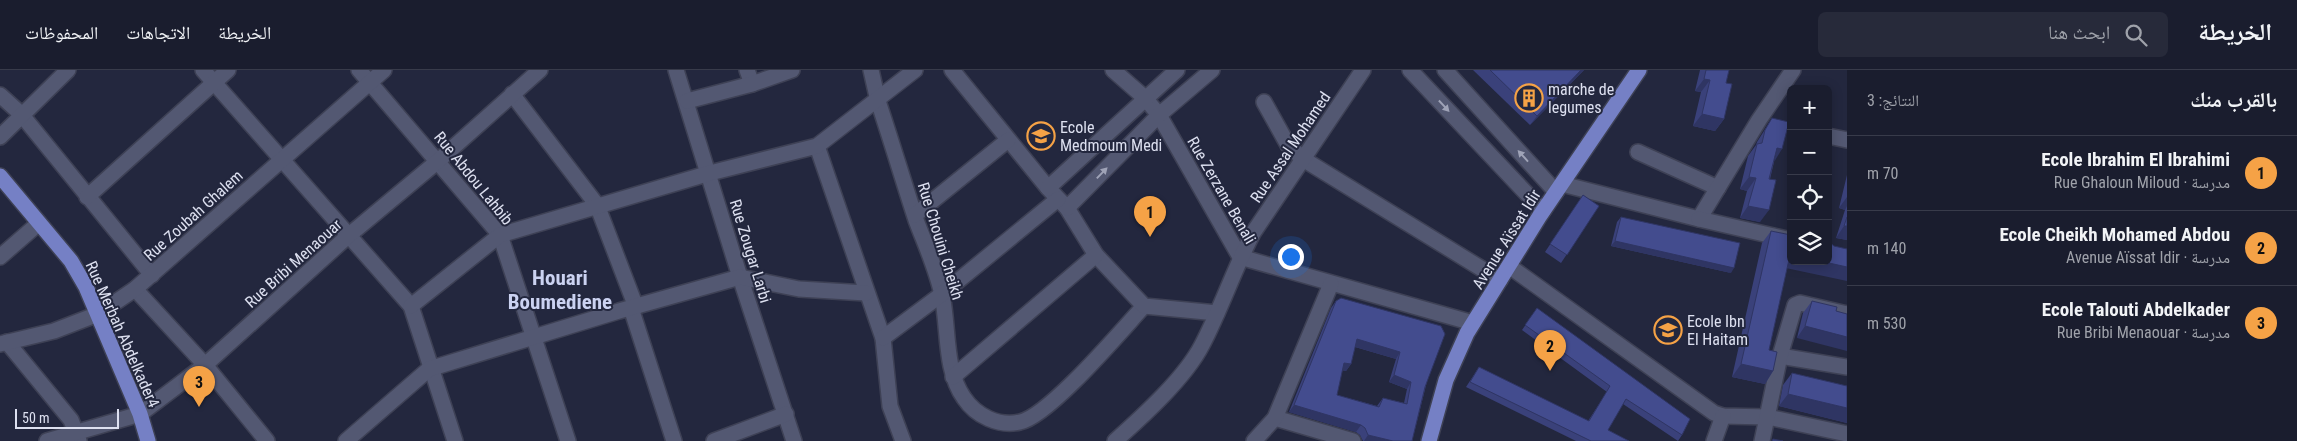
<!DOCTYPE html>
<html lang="ar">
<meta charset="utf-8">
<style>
body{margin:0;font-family:"Roboto Condensed","Noto Naskh Arabic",sans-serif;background:#272a3a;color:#f1f3f6;direction:rtl}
.controls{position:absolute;right:15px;top:15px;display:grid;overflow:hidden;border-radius:8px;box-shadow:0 2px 12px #0003}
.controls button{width:45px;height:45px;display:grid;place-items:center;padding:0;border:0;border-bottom:1px solid #383b4a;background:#1a1d2e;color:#f1f3f6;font:25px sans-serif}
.scale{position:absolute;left:15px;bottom:12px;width:104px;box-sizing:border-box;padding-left:5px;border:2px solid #dde0f0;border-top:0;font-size:14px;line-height:18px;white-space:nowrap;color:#dde0f0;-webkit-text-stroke:4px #23273e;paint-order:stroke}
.you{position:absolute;left:1290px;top:186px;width:18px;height:18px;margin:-12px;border:4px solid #fff;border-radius:50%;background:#1a73e8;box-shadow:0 0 0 8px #1a73e833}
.badge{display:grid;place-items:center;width:32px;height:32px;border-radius:50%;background:#f5a246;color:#111;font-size:16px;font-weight:700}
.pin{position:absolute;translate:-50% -41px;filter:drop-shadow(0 1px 2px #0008)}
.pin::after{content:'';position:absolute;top:26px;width:18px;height:15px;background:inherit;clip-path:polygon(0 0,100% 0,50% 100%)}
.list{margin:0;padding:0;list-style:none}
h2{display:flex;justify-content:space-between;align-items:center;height:65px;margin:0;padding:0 20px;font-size:21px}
h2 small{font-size:16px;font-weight:400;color:#9fa2aa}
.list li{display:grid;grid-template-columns:32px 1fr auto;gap:15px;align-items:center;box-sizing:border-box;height:75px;padding:0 20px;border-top:1px solid #383b4a}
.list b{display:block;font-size:19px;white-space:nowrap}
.list p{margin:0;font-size:16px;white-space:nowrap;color:#9fa2aa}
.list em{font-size:16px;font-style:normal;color:#9fa2aa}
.icon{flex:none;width:28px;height:28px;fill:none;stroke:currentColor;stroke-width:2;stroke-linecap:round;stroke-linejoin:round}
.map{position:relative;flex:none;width:1847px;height:371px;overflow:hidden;direction:ltr}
header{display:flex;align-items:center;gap:30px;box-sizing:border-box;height:70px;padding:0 25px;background:#1a1d2e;border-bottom:1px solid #383b4a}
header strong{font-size:24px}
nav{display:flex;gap:28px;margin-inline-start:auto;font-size:18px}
.search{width:350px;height:45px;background:#272a3a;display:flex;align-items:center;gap:12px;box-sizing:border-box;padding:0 18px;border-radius:8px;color:#9fa2aa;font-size:19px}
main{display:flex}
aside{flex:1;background:#1a1d2e}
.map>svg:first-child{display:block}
</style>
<header>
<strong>الخريطة</strong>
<div class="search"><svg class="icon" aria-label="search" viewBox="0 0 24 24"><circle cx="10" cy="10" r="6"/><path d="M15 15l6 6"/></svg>ابحث هنا</div>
<nav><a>الخريطة</a><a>الاتجاهات</a><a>المحفوظات</a></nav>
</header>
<main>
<aside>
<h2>بالقرب منك<small>النتائج: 3</small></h2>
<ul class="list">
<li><span class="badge">1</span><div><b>Ecole Ibrahim El Ibrahimi</b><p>مدرسة · Rue Ghaloun Miloud</p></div><em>70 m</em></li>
<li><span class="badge">2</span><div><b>Ecole Cheikh Mohamed Abdou</b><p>مدرسة · Avenue Aïssat Idir</p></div><em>140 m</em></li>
<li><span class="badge">3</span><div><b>Ecole Talouti Abdelkader</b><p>مدرسة · Rue Bribi Menaouar</p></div><em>530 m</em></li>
</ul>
</aside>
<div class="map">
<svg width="1847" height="371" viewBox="0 0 1847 371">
<rect width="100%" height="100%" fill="#23273e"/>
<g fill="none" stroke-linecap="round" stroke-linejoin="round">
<g stroke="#3e4155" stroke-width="18">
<g id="minor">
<polyline points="203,0 411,236 455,371"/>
<polyline points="359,0 500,165 568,371"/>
<polyline points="676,0 740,207 794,371"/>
<polyline points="747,0 752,14"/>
<path d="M871,0L878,31C891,70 903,110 916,150C925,174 937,200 942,225C949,258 944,300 964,328C976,346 999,357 1020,352C1049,346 1120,262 1144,236"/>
<polyline points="952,0 1048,118 1067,138 1096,185 1144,236 1217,243"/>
<polyline points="1113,0 1145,28 1159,45 1240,187 1473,253"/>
<polyline points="1410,0 1543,141"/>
<polyline points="1445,0 1556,122"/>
<polyline points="512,24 597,135 636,237"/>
<polyline points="0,25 21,44 152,205"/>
<polyline points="687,31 752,14 792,0"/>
<polyline points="1264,32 1288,75 1303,89 1500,210"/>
<polyline points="1828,66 1847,70"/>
<polyline points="0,67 68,0"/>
<polyline points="817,76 883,268 890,336 903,371"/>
<polyline points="1638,82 1718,118"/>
<polyline points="1562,114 1699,149 1759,50 1793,0"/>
<polyline points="1048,118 1177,0"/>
<polyline points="87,127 228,0"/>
<polyline points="1067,138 1159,45 1212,0"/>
<polyline points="915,145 1008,70"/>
<polyline points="1699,149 1791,170"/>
<polyline points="0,187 39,153"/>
<polyline points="1509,196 1714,343 1723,346 1768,347 1847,364"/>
<polyline points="135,219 205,295 267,371"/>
<polyline points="411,236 500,165 710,103 817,76 915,0"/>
<polyline points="631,238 674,371"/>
<polyline points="883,268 942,224 1058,129"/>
<polyline points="7,272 71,350 79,371"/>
<polyline points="0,274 54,261 98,244 135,219 384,0"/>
<polyline points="1780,286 1847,297"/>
<polyline points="953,307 1096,185"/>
<polyline points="1275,348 1353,371"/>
<polyline points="47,371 140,344 205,295 348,166 438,91 540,0"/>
<polyline points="346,371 429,299 619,241 740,207 799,219 866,223"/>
<polyline points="714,371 786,344"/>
<path d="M1115,371C1143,346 1185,308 1202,275C1221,239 1234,199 1253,163L1363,0"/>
<polyline points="1254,371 1275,348 1331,214"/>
<polyline points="1714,371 1723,346"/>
<polyline points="1762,371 1780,286 1795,235 1800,233 1847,244"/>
</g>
</g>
<g stroke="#3e4155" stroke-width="18">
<g id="major">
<polyline points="0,106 71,191 86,217 140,344 148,371"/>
<polyline points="1429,371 1446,310 1467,263 1539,147 1639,0"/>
</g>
</g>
<use href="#minor" stroke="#535872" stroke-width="15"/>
<use href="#major" stroke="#7580c5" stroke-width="15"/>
</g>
<g fill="#3a417a" fill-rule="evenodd">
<polygon points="1473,0 1584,0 1530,55"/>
<polygon points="1700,0 1729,0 1726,13 1724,49 1715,61 1693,56 1701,22 1695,21"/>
<polygon points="1772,48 1774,92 1760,152 1740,148 1747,121 1740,119 1748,86 1756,75 1757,72 1764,61"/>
<polygon points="1847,105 1847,170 1836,168 1845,140 1839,138"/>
<polygon points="1583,125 1599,136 1561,193 1545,182"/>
<polygon points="1621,147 1731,203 1611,176 1617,152"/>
<polygon points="1771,161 1787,198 1769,280 1773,301 1765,314 1732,307 1762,173"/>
<path d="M1336,231L1441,256L1412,371H1363L1360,365L1356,362L1289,342L1331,238ZM1355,277L1396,289L1389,312L1407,319L1404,333L1383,328L1377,336L1337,325L1342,300L1346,301L1351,294Z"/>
<polygon points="1812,231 1836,241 1797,268 1803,243"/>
<polygon points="1537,238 1682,365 1678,371 1623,334 1608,360 1629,371 1576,371 1466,317 1479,297 1588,351 1607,322 1522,260"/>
<polygon points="1792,303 1847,316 1847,353 1779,336 1783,315"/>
</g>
<g fill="#2f3563">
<polygon points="1581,0 1584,0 1530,55 1537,46"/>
<polygon points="1704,9 1710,10 1701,22 1695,21"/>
<polygon points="1702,44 1724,49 1715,61 1693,56"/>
<polygon points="1777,78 1782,79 1774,92"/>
<polygon points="1749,107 1756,108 1747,121 1740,119"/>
<polygon points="1847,127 1847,136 1845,140 1839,138"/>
<polygon points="1748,136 1769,140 1760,152 1740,148"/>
<polygon points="1844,156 1847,156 1847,170 1836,168"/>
<polygon points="1615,171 1734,198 1731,203 1611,176"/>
<polygon points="1790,185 1791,185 1791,191 1820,191 1847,197 1847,211 1781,197"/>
<polygon points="1805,256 1847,267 1847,281 1797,268"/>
<polygon points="1357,269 1400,282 1396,289 1352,276"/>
<polygon points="1344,293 1351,294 1346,301 1339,300"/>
<polygon points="1741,294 1773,301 1765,314 1732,307"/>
<polygon points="1394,305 1411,312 1407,319 1389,312"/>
<polygon points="1788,324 1847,338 1847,353 1779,336"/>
<polygon points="1294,335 1361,355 1356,362 1289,342"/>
<polygon points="1368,365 1393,371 1364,371"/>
</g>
<g fill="#434c8e" stroke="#2f3563" fill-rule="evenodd">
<polygon points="1490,0 1581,0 1537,46"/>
<polygon points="1706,0 1729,0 1726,13 1732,14 1724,49 1702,44 1710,10 1704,9"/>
<polygon points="1772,48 1789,52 1782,79 1777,78 1769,109 1776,110 1769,140 1748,136 1756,108 1749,107 1757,74 1762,73 1765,60"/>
<polygon points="1583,125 1599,136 1567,185 1550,174"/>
<polygon points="1621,147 1740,173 1734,198 1615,171"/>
<polygon points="1847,147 1847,156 1844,156"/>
<polygon points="1771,161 1791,165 1791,185 1790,185 1769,280 1777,282 1773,301 1741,294"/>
<polygon points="1828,171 1834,176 1847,179 1847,197 1820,191 1828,191"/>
<path d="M1341,228L1441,256L1445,264L1425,317L1412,371H1393L1368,365L1365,358L1361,355L1294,335L1336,231ZM1357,269L1400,282L1394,305L1411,312L1407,334L1383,328L1379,337L1337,325L1344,293L1351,294Z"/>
<polygon points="1812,231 1837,237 1836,241 1847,244 1847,267 1805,256"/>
<polygon points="1537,238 1690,349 1682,365 1626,329 1608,360 1629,371 1591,371 1470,312 1479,297 1589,351 1610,316 1525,255"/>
<polygon points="1792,303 1847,316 1847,338 1788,324"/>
<polygon points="1773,369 1783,371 1772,371"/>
</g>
<defs><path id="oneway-solid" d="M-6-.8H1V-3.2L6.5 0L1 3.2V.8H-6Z" transform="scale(1.25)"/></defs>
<g fill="#9fa3b7">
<use href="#oneway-solid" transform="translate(1444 36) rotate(47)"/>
<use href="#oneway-solid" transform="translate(1523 86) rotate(-132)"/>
<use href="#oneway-solid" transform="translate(1102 103) rotate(-46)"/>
</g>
<defs>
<g id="building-ring" transform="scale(1.4375)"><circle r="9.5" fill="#23273e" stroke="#f5a246" stroke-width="1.5"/><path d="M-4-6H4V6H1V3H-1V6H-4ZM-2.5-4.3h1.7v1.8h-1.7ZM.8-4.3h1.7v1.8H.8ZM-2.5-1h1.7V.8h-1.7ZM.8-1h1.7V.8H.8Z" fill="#f5a246"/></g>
<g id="school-ring" transform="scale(1.4375)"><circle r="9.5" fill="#23273e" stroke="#f5a246" stroke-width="1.5"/><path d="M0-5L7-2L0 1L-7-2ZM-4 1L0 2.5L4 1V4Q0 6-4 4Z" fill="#f5a246"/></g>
</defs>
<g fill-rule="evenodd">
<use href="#building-ring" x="1529" y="28"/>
<use href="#school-ring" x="1041" y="66"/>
<use href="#school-ring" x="1668" y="260"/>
</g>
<g text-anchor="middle" stroke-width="4" stroke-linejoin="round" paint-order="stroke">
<g font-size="16" fill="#dde0f0" stroke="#23273e" text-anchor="start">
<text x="1548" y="25">marche de<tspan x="1548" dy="18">legumes</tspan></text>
<text x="1060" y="63">Ecole<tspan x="1060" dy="18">Medmoum Medi</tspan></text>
<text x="1687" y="257">Ecole Ibn<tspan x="1687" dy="18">El Haitam</tspan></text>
</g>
<g font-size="16" fill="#dde0f0" stroke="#23273e">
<text transform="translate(1290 77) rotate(-56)" y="6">Rue Assal Mohamed</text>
<text transform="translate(474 108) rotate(51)" y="6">Rue Abdou Lahbib</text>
<text transform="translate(1222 120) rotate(60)" y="6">Rue Zerzane Benali</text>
<text transform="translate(193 145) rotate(-42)" y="6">Rue Zoubah Ghalem</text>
<text transform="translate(1506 169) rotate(-58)" y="6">Avenue Aïssat Idir</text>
<text transform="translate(941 171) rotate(73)" y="6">Rue Chouini Cheikh</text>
<text transform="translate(751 181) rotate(73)" y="6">Rue Zougar Larbi</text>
<text transform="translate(293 193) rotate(-42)" y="6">Rue Bribi Menaouar</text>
<text transform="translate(123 264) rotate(66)" y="6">Rue Merbah Abdelkader4</text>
</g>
<g font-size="21" font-weight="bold" fill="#cbd2f1" stroke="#23273e">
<text x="560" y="215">Houari<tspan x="560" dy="24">Boumediene</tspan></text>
</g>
</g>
</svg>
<div class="controls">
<button>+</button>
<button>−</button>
<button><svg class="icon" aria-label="locate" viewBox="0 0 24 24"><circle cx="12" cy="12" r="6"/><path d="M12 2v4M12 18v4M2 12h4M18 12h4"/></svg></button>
<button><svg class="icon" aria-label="layers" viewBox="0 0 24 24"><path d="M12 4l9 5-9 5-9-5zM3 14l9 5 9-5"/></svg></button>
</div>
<div class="scale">50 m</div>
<div class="you"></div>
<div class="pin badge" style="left:1150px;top:167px">1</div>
<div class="pin badge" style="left:1550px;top:301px">2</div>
<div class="pin badge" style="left:199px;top:337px">3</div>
</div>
</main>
